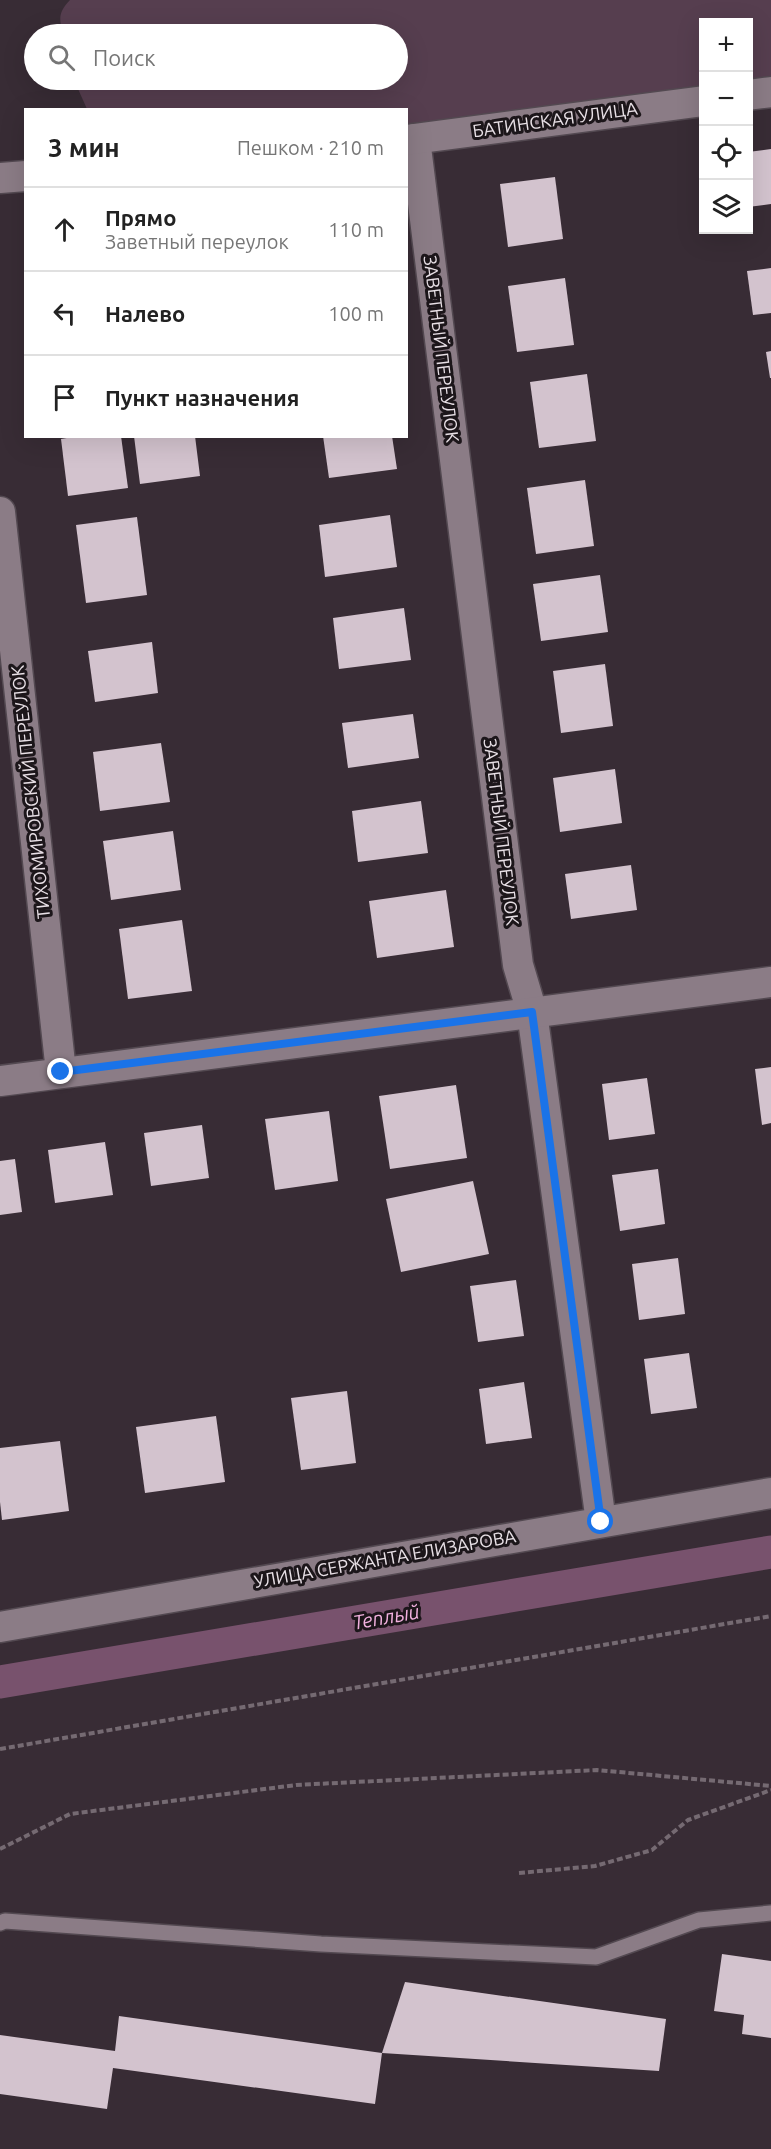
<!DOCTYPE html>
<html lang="ru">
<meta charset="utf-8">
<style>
body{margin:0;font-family:Ubuntu,sans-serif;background:#f6f6f6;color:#222}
.controls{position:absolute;right:18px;top:18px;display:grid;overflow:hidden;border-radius:0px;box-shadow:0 6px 24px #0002}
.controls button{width:54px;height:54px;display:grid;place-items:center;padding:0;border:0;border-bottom:2px solid #e0e0e0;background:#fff;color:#222;font:30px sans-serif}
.stop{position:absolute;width:18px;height:18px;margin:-14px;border:4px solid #1a73e8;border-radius:50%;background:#fff}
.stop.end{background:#1a73e8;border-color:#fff;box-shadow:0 2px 6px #0008}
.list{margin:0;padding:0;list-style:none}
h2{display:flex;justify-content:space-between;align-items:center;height:78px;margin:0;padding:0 24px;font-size:26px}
h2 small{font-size:20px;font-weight:400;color:#767676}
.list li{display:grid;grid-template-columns:39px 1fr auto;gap:18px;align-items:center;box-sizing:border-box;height:84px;padding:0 24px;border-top:2px solid #e0e0e0}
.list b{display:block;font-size:22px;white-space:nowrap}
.list p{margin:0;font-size:20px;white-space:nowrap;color:#767676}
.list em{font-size:20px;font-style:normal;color:#767676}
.icon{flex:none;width:33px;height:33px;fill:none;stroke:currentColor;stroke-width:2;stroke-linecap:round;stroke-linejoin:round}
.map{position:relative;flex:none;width:771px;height:2149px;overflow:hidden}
.search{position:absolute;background:#fff;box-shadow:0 6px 24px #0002;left:24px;top:24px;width:384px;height:66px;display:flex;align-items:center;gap:15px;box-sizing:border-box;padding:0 21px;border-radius:33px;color:#767676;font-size:22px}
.panel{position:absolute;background:#fff;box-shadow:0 6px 24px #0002;left:24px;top:108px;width:384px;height:330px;border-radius:0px}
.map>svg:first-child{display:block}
</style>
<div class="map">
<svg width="771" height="2149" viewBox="0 0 771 2149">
<rect width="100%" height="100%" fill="#382c35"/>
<path fill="#563e4f" d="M70,0H771V79L749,81L748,22H704L703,87L407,124L406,110L87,109L74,80H398V34H63C59,18 58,13 70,0Z"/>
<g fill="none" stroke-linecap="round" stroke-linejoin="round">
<polyline stroke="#78526d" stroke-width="33" points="0,1682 771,1552"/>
</g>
<g fill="#d3c3ce">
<polygon points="771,149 771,204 748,207 748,152"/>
<polygon points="555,177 563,239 508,247 500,184"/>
<polygon points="771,268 771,313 753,315 747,271"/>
<polygon points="565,278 574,345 517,352 508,286"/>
<polygon points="771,351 771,378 770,378 766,352"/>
<polygon points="587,374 596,441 539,448 530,382"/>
<polygon points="78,436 121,436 128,488 68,496 61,439"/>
<polygon points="134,436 195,436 200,476 140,484"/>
<polygon points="323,436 392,436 397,469 329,478"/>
<polygon points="585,480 594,546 536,554 527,488"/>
<polygon points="390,515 397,567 325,577 319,525"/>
<polygon points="137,517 147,595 86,603 76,525"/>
<polygon points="600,575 608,632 541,641 533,584"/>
<polygon points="404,608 411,660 339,669 333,618"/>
<polygon points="152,642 158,693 95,702 88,651"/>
<polygon points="605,664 613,726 561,733 553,671"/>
<polygon points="413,714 419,758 348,768 342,723"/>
<polygon points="161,743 170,802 100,811 93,752"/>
<polygon points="615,769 622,823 560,832 553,778"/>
<polygon points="421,801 428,853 358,862 352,811"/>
<polygon points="173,831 181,890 111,900 103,841"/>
<polygon points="631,865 637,910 571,919 565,874"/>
<polygon points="446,890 454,947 377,958 369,901"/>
<polygon points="182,920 192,991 128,999 119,929"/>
<polygon points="771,1067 771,1123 762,1125 755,1069"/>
<polygon points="647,1078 655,1134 609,1140 602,1084"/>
<polygon points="456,1085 467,1158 390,1169 379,1096"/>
<polygon points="329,1111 338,1181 275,1190 265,1119"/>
<polygon points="202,1125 209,1178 151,1186 144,1133"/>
<polygon points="105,1142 113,1195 55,1203 48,1150"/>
<polygon points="15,1159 22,1212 0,1215 0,1161"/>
<polygon points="658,1169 665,1224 620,1231 612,1175"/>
<polygon points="473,1181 489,1254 401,1272 386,1199"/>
<polygon points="678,1258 685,1314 639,1320 632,1264"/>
<polygon points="516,1280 524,1336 478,1342 470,1286"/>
<polygon points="689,1353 697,1408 651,1414 644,1359"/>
<polygon points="524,1382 532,1438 486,1444 479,1389"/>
<polygon points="347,1391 356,1463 301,1470 291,1398"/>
<polygon points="216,1416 225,1482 145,1493 136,1427"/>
<polygon points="60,1441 69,1511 2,1520 0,1502 0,1448"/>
<polygon points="722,1954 771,1961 771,2038 742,2034 744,2015 714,2011"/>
<polygon points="405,1982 666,2019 659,2071 382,2053"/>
<polygon points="119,2016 382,2053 375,2104 113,2068 107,2109 0,2094 0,2035 115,2051"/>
</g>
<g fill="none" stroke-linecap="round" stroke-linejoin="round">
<g stroke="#534951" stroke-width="18">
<polyline id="lane" points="0,1923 5,1921 321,1944 596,1957 699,1920 771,1913"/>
</g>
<g stroke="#534951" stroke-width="33">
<g id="street">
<polyline points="748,95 771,92"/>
<polyline points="415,139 518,965 532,1012 601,1522"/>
<polyline points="406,140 704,101"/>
<polyline points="0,178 26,176"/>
<polyline points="0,512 61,1072"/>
<polyline points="0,1081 771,982"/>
<polyline points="0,1627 771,1493"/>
</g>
</g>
<g stroke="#756a72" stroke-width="4" stroke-dasharray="6 3" stroke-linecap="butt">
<polyline points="0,1749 771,1616"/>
<polyline points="0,1849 70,1814 296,1785 597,1770 771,1786"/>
<polyline points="519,1873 595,1866 652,1850 688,1820 771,1790"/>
</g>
<use href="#lane" stroke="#8b7c86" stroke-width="15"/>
<use href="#street" stroke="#8b7c86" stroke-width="30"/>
</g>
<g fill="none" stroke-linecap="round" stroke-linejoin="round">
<polyline stroke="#1a73e8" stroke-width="8" points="61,1072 532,1012 601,1522"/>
</g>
<g text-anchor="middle" stroke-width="6" stroke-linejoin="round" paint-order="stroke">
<g font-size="18" fill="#e8e0e6" stroke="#1c161a">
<text transform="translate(555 120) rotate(-8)" y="6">БАТИНСКАЯ УЛИЦА</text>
<text transform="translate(441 349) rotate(83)" y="6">ЗАВЕТНЫЙ ПЕРЕУЛОК</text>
<text transform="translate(31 792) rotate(-96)" y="6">ТИХОМИРОВСКИЙ ПЕРЕУЛОК</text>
<text transform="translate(501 832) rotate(83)" y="6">ЗАВЕТНЫЙ ПЕРЕУЛОК</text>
<text transform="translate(385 1559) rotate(-10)" y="6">УЛИЦА СЕРЖАНТА ЕЛИЗАРОВА</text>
</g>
<g font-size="20" font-style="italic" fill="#f2b1df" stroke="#1c161a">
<text transform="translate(386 1617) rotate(-10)" y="7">Теплый</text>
</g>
</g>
</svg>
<div class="controls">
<button>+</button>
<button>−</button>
<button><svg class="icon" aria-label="locate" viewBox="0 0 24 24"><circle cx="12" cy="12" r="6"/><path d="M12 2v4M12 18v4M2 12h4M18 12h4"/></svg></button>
<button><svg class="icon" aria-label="layers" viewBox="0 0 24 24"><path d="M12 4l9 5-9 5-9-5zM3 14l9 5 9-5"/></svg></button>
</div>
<div class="stop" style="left:601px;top:1522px"></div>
<div class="stop end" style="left:61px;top:1072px"></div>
<div class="search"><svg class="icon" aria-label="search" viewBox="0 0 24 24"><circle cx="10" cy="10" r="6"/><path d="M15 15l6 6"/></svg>Поиск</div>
<section class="panel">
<h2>3 мин<small>Пешком · 210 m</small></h2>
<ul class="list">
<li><svg class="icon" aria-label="ahead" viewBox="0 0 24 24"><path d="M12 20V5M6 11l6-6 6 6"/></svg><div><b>Прямо</b><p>Заветный переулок</p></div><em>110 m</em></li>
<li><svg class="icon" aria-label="left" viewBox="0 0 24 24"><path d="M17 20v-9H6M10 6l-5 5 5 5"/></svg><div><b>Налево</b></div><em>100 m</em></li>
<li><svg class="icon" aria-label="arrive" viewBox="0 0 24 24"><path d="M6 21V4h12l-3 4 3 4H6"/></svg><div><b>Пункт назначения</b></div></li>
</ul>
</section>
</div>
